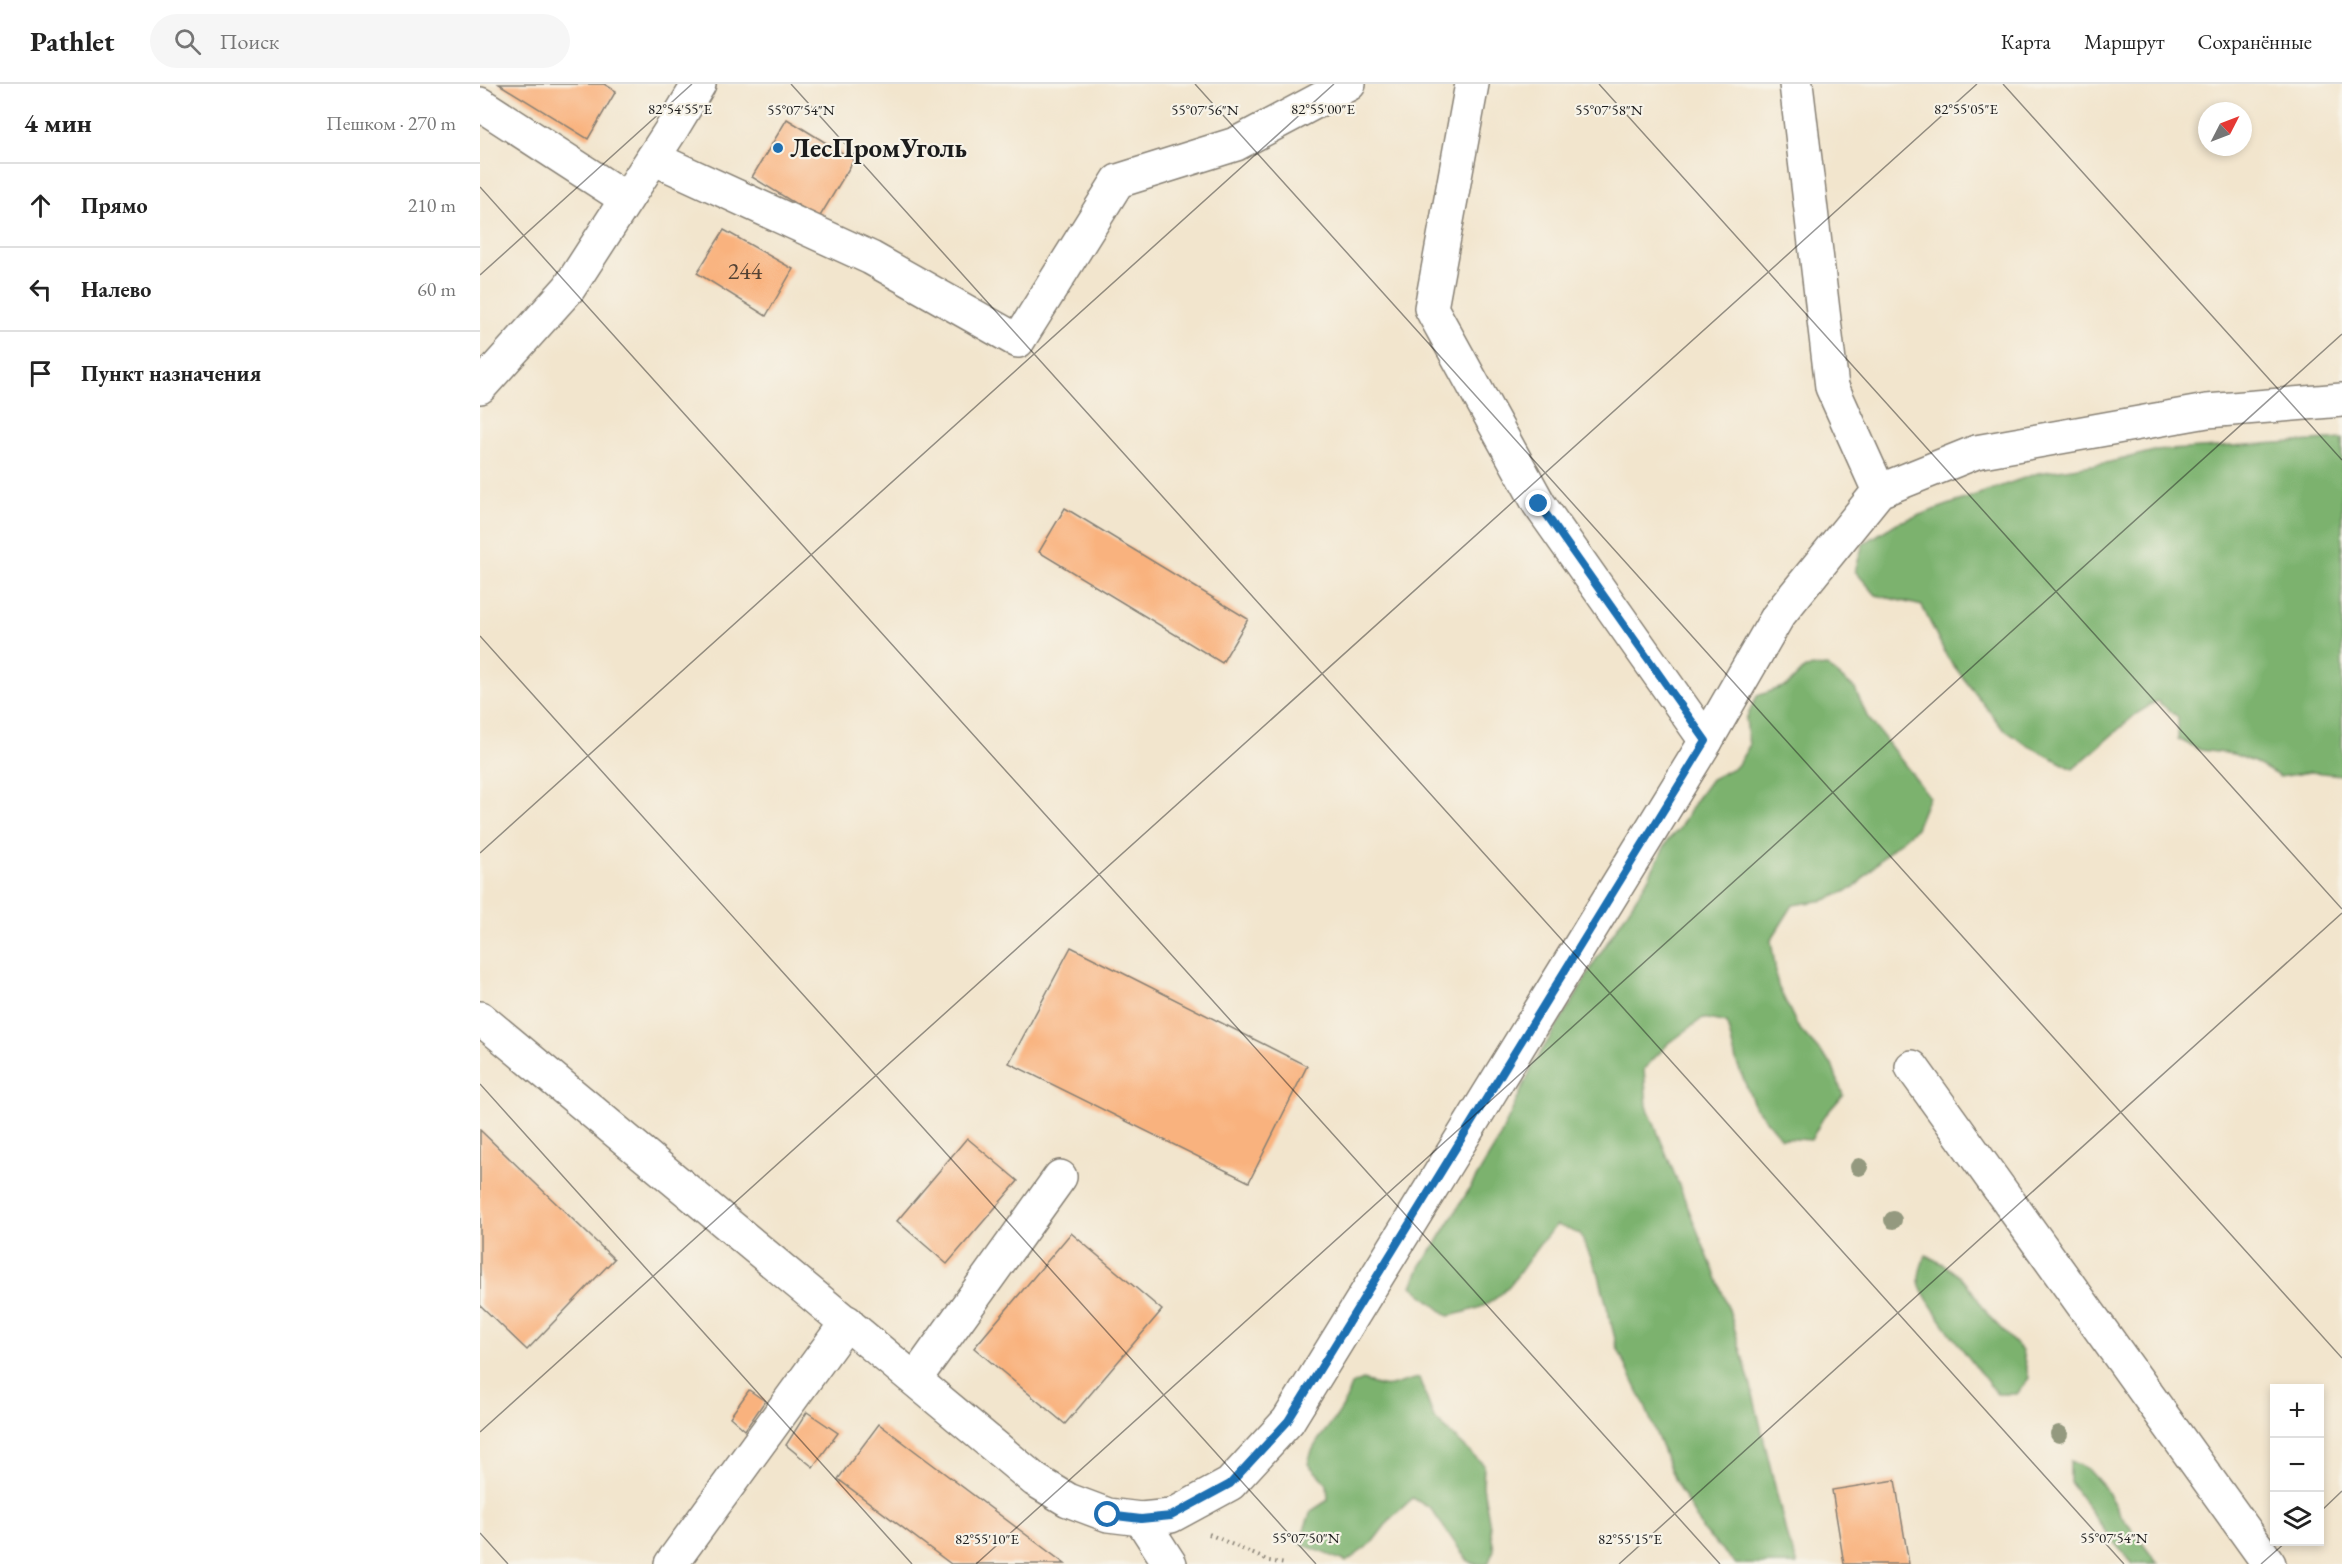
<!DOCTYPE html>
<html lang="ru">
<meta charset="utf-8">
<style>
body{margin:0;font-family:"EB Garamond",serif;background:#f6f6f6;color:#222}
.controls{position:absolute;right:18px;bottom:18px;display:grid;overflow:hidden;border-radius:0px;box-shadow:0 3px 9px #0003}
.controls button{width:54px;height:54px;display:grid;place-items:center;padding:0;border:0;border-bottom:2px solid #e0e0e0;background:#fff;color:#222;font:30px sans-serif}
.compass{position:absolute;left:1718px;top:18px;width:54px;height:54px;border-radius:50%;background:#fff;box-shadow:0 3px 9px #0003;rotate:48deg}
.stop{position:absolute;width:18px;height:18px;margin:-14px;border:4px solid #1f6fb2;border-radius:50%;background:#fff}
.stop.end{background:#1f6fb2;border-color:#fff;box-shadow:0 2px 6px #0008}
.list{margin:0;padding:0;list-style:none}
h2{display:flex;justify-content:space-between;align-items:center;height:78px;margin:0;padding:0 24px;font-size:26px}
h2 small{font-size:20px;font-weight:400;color:#767676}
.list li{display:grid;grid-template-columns:39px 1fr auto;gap:18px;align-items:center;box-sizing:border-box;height:84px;padding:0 24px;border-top:2px solid #e0e0e0}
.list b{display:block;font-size:22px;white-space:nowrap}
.list em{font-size:20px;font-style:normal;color:#767676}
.icon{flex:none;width:33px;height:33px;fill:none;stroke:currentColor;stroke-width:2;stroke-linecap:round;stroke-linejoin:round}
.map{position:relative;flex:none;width:1862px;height:1480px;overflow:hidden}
header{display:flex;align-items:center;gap:36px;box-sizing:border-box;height:84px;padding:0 30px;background:#fff;border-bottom:2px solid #e0e0e0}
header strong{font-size:28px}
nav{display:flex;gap:33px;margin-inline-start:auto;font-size:21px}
.search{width:420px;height:54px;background:#f6f6f6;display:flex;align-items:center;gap:15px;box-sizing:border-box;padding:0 21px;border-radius:33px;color:#767676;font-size:22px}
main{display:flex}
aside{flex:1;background:#fff}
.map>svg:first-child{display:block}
</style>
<header>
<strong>Pathlet</strong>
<div class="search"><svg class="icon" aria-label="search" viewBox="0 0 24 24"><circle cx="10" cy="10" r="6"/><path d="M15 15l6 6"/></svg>Поиск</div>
<nav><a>Карта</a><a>Маршрут</a><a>Сохранённые</a></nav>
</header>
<main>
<aside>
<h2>4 мин<small>Пешком · 270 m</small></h2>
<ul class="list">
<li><svg class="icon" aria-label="ahead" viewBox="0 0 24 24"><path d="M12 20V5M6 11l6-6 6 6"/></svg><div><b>Прямо</b></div><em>210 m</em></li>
<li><svg class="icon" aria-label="left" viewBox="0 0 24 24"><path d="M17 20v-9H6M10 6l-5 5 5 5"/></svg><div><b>Налево</b></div><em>60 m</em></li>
<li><svg class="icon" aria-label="arrive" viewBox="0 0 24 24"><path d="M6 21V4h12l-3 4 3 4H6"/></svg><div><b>Пункт назначения</b></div></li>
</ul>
</aside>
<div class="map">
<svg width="1862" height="1480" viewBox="0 0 1862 1480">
<rect width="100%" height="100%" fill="#f7f3e8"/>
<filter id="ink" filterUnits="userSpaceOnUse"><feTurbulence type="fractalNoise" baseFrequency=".0167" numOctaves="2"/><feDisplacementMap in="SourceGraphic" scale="12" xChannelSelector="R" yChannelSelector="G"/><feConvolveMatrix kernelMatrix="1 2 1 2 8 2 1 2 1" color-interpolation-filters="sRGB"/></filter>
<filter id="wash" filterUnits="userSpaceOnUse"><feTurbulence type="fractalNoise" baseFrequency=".008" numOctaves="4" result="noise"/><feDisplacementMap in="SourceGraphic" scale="24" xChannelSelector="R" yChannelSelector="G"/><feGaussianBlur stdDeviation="1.35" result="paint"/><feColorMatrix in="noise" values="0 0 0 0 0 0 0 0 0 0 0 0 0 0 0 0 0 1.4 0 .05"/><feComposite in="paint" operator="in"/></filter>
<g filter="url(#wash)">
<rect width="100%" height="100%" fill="#f2e5cd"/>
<g fill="#7cb26e" stroke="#4c6745" stroke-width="1.5">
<polygon points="1862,355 1862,691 1830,688 1800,693 1774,678 1753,670 1720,666 1698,655 1698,633 1677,617 1656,630 1593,685 1547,661 1522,644 1467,573 1442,522 1396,511 1375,487 1383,460 1417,439 1558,389 1626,379 1674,367"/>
<path d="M1347,582L1375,605L1387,632L1449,712L1436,744L1403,773L1374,804L1345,816L1313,821L1291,856L1298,902L1318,943L1352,981L1363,1011L1343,1034L1331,1056L1301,1054L1275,1023L1256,977L1247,939L1223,934L1188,960L1164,985L1167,1022L1249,1225L1273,1310L1308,1457L1318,1480H1256L1224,1448L1195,1397L1165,1322L1137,1263L1119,1191L1100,1150L1077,1141C1050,1165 1037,1205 1005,1221C994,1227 980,1229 968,1232L932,1202L941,1181L956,1160L1016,1061L1054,979L1096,912L1114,879L1165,800L1188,756L1199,745L1215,717L1231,695L1257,682L1269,662L1266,635L1277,612L1308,601L1325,584Z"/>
<path d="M1446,1171L1466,1182L1486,1198L1509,1232L1542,1267L1549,1294L1537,1310H1517C1503,1292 1441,1215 1439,1198C1438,1188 1442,1179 1446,1171Z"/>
<path d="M939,1294L954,1334L1004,1381L1003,1402L1014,1466L1008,1480H994L987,1476L951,1425L933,1414L911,1434L892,1459L866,1478L819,1459L831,1427L848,1416L847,1400L828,1380C831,1359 850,1344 860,1327C866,1319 868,1310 871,1301L883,1296C914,1309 910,1299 939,1294Z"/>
<polygon points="1590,1377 1608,1385 1624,1403 1640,1430 1678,1480 1653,1480 1630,1454 1590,1398"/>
</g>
<g id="blocks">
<g fill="#f9b27e">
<polygon points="19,0 124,0 136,7 108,55"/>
<polygon points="307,35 374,76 339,134 272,93"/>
<polygon points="244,146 313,185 286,232 217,189"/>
<polygon points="585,424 768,535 742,579 559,468"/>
<polygon points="591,863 827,982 769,1098 529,979"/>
<polygon points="0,1046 134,1175 47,1266 0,1221"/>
<polygon points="487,1054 538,1097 467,1180 417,1137"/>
<polygon points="591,1149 682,1226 585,1340 494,1264"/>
<polygon points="269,1306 285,1317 265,1346 250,1333"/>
<polygon points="327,1328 358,1349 333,1383 306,1361"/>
<polygon points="399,1340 585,1480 471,1480 358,1395"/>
<polygon points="1415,1396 1429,1480 1364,1480 1352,1406"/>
</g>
</g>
</g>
<g filter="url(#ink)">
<use href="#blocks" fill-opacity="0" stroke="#878074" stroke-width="1.5"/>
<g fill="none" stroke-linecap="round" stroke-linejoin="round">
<g stroke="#878074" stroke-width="36">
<g id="minor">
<polyline points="992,0 951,224 1059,420 1226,657"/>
<polyline points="1316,0 1352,303 1399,407"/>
<polyline points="0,20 146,115"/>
<polyline points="173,74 391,174 538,257 638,97 756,60 869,0"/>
<polyline points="0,303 89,204 193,43 219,0"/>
<polyline points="0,934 555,1396 588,1416 628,1431 661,1435 691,1432 750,1400 808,1337 1226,657 1298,532 1399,407 1496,368 1727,327 1862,316"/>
<polyline points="1432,983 1789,1480"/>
<polyline points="435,1295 580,1093"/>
<polyline points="661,1435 690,1480"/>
<polyline points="191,1480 367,1238"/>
</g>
</g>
<polyline stroke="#878074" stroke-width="4" stroke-dasharray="1.5 4.5" stroke-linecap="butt" points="729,1450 789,1477 805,1480"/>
<use href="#minor" stroke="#fff" stroke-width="33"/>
</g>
<g fill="#94997f">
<circle cx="1379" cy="1083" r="9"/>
<circle cx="1413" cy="1136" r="9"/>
<circle cx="1579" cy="1350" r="9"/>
</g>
</g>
<g fill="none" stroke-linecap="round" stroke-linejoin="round" filter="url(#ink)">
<polyline stroke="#1f6fb2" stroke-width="8" points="628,1431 661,1435 691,1432 750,1400 808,1337 1226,657 1059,420"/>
</g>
<path fill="none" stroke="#1c1c1c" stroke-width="1.5" stroke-opacity="0.45" d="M311,0L1644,1480M715,0L1862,1274M1119,0L1862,825M1523,0L1862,376M0,103L1240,1480M0,191L212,0M0,552L836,1480M0,769L854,0M0,1000L432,1480M0,1348L1497,0M1840,1428L1862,1407M0,1449L28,1480M496,1480L1862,250M1139,1480L1862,829M1781,1480L1806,1458"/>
<circle fill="#1f6fb2" stroke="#f7f3e8" stroke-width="2" cx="298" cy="64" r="6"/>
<g text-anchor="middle" stroke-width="4.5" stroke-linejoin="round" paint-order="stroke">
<g font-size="24" fill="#534234">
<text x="265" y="195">244</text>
</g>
<g font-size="27" font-weight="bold" fill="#1c1c1c" stroke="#f7f3e8" text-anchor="start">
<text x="310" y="73">ЛесПромУголь</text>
</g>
</g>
<g font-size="15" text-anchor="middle" fill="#1c1c1c" stroke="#f7f3e8" stroke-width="4.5" stroke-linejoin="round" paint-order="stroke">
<text x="200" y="30">82°54'55"E</text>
<text x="843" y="30">82°55'00"E</text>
<text x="1486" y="30">82°55'05"E</text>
<text x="321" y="31">55°07'54"N</text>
<text x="1129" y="31">55°07'58"N</text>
<text x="725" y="31">55°07'56"N</text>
<text x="826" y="1459">55°07'50"N</text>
<text x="1634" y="1459">55°07'54"N</text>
<text x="507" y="1460">82°55'10"E</text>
<text x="1150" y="1460">82°55'15"E</text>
</g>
</svg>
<div class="controls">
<button>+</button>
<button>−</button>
<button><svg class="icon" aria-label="layers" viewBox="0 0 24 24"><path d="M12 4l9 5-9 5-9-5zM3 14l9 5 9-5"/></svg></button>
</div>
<svg class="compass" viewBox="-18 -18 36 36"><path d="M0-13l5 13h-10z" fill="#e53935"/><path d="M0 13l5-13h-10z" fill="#767676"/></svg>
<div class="stop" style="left:628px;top:1431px"></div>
<div class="stop end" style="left:1059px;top:420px"></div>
</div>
</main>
